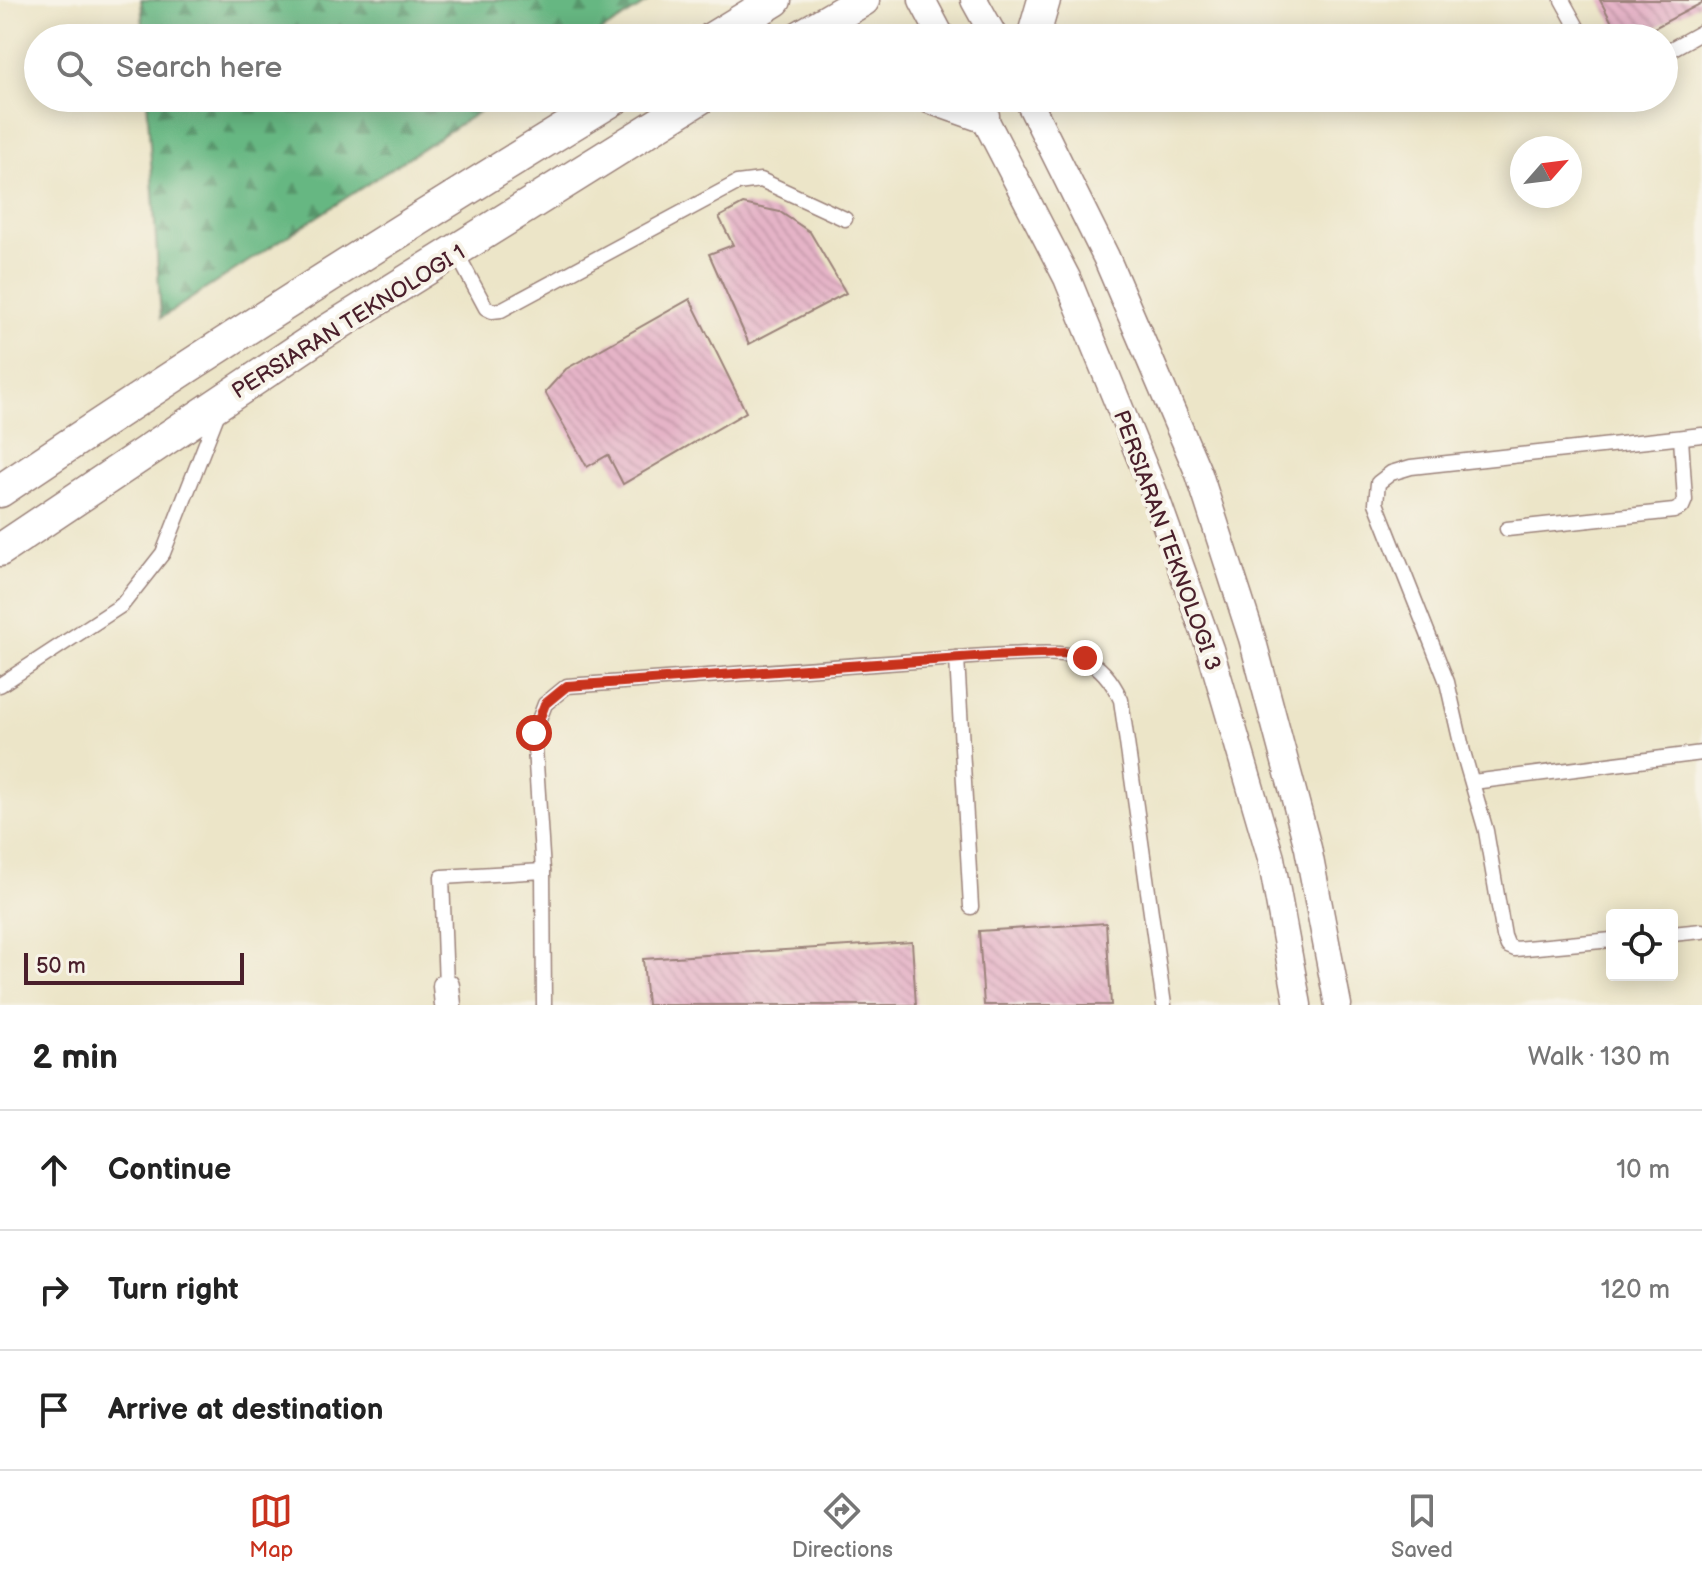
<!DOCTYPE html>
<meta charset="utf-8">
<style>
body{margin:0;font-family:"Balsamiq Sans",sans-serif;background:#f2f2f2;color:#222}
.controls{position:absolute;right:24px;bottom:24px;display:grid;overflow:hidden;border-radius:8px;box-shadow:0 4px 20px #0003}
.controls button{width:72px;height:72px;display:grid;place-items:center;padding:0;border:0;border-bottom:2px solid #e0e0e0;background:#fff;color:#222;font:40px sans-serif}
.compass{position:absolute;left:1510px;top:136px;width:72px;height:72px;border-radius:50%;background:#fff;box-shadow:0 4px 20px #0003;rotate:62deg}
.scale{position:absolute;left:24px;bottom:20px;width:220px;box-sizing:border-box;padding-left:8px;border:4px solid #4a1f2b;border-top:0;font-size:22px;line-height:28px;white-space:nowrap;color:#4a1f2b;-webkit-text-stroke:6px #f7f3e8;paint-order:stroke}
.stop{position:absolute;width:24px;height:24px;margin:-18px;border:6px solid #c8321e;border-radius:50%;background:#fff}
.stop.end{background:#c8321e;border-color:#fff;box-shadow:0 2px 8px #0008}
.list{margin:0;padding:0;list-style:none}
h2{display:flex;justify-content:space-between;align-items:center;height:104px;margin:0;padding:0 32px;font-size:34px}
h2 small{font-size:26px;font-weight:400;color:#767676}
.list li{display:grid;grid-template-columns:52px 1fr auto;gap:24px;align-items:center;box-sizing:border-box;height:120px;padding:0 32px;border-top:2px solid #e0e0e0}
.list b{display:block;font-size:30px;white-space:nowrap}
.list em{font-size:26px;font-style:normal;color:#767676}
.icon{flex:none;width:44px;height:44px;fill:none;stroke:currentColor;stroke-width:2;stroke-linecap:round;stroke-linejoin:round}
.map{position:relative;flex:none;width:1702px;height:1005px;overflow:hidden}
.search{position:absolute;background:#fff;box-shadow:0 4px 20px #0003;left:24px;right:24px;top:24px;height:88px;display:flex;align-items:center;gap:20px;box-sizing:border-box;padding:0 28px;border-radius:44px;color:#767676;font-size:30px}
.sheet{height:464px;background:#fff}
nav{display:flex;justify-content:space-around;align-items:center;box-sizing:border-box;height:112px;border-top:2px solid #e0e0e0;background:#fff;font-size:22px;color:#767676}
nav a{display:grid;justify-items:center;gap:4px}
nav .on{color:#c8321e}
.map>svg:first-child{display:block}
</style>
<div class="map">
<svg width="1702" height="1005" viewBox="0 0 1702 1005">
<defs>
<pattern id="forest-firs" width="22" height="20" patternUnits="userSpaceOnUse" patternTransform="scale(2)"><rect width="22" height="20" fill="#66b782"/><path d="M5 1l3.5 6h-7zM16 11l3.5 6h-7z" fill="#56946b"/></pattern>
<pattern id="building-back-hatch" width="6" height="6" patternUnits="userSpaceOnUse" patternTransform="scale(2)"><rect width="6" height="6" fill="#e5b4c7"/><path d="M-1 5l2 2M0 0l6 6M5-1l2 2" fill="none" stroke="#c69aab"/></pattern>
</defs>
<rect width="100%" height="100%" fill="#f7f3e8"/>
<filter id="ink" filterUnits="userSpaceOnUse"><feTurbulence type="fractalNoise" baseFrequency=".0125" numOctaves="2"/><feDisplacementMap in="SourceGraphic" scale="16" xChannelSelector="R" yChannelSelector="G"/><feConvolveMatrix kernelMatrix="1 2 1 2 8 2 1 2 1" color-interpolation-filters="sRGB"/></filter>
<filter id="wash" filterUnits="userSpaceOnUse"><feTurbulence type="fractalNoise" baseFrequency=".006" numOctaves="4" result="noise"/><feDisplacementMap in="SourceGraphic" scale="32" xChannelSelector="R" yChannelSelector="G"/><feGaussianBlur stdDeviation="1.8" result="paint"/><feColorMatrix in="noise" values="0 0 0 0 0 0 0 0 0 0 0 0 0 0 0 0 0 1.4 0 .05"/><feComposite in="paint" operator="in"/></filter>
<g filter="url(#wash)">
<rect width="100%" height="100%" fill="#ece5c8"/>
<g fill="url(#forest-firs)" stroke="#586b56" stroke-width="2">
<polygon points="141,0 651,0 592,38 144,38"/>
<polygon points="147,98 500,98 161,318"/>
</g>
<g id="blocks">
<g fill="url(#building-back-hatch)">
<polygon points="1600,0 1702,0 1702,3 1635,38 1620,38"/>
<polygon points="743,204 780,212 810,232 846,293 749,344 709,254 733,245 719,217"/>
<polygon points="690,299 746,412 623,484 608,455 587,467 545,392 566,369"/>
<polygon points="1106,923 1111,1005 984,1005 979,931"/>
<polygon points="912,942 916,1005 647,1005 643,959"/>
</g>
</g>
</g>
<g filter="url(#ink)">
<use href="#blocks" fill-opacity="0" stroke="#9b827a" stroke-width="2"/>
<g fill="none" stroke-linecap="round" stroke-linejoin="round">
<g stroke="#9b827a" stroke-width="17">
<g id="service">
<polyline points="1562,0 1583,38"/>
<polyline points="1664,53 1702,32"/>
<polyline points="456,252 486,308 492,311 501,310 737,183 761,180 845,219"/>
<polyline points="1507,529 1674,511 1682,507 1685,500 1681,438"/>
<polyline points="0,685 122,605 163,553 219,410"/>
<polyline points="1473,782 1702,753"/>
<polyline points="543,871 534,733 545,704 567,686 957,658"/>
<path d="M971,907L957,658C981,656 1004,655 1027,654C1074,652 1100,654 1121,700L1164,1005"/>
<polyline points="1672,934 1702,931"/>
<polyline points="1612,940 1515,949 1508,946 1504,936 1486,831 1463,752 1447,682 1376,503 1378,483 1391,473 1411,467 1702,435"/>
<polyline points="446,986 442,877 543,871 544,1005"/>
</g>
</g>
<g stroke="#9b827a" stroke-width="29">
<g id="minor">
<polyline points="922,0 942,38"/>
<polyline points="974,0 995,38"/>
<polyline points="974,98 1067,278 1154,492 1210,649 1271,858 1298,1005"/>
<polyline points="1027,98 1106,257 1199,474 1252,638 1308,848 1338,1005"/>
<polyline points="446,986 448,1005"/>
</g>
</g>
<g stroke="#9b827a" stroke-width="35">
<g id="tertiary">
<polyline points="713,38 775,0"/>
<polyline points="798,38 863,0"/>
<polyline points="1033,38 1044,0"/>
<polyline points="932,98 983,116"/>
<path d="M0,491C202,355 407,225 615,98"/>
<polyline points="0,550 319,336 700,98"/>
</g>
</g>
<use href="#service" stroke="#fff" stroke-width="14"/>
<use href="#minor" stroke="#fff" stroke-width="26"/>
<use href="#tertiary" stroke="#fff" stroke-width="32"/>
</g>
</g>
<g fill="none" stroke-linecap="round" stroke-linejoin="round" filter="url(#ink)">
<polyline stroke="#c8321e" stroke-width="10" points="534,733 545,704 567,686 989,656 1065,653 1085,658"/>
</g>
<g text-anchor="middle" stroke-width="8" stroke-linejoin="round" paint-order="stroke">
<g font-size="22" fill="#4a1f2b" stroke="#f7f3e8">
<text transform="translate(348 321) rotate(-32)" y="8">PERSIARAN TEKNOLOGI 1</text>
<text transform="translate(1168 540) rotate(70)" y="8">PERSIARAN TEKNOLOGI 3</text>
</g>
</g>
</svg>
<div class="controls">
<button><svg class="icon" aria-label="locate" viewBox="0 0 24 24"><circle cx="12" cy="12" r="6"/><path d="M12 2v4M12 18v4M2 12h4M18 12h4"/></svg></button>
</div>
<svg class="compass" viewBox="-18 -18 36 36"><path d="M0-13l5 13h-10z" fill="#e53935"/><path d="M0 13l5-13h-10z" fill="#767676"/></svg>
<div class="scale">50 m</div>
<div class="stop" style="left:534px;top:733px"></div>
<div class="stop end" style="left:1085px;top:658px"></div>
<div class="search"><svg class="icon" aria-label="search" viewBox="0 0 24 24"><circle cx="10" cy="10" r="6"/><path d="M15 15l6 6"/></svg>Search here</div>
</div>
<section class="sheet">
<h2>2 min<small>Walk · 130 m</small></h2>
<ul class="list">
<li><svg class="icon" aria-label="ahead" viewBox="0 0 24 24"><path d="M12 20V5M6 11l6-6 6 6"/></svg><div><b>Continue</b></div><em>10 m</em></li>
<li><svg class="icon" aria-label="right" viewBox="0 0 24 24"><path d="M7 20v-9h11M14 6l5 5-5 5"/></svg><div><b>Turn right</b></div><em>120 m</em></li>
<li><svg class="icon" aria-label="arrive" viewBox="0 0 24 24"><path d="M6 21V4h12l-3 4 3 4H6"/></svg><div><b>Arrive at destination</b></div></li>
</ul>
</section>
<nav>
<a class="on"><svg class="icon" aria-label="map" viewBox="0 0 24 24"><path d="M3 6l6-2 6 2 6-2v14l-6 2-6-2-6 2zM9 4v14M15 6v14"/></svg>Map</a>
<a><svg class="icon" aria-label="directions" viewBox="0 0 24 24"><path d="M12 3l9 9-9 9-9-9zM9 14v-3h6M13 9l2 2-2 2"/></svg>Directions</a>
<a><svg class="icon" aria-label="saved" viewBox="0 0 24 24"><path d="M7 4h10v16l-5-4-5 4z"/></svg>Saved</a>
</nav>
